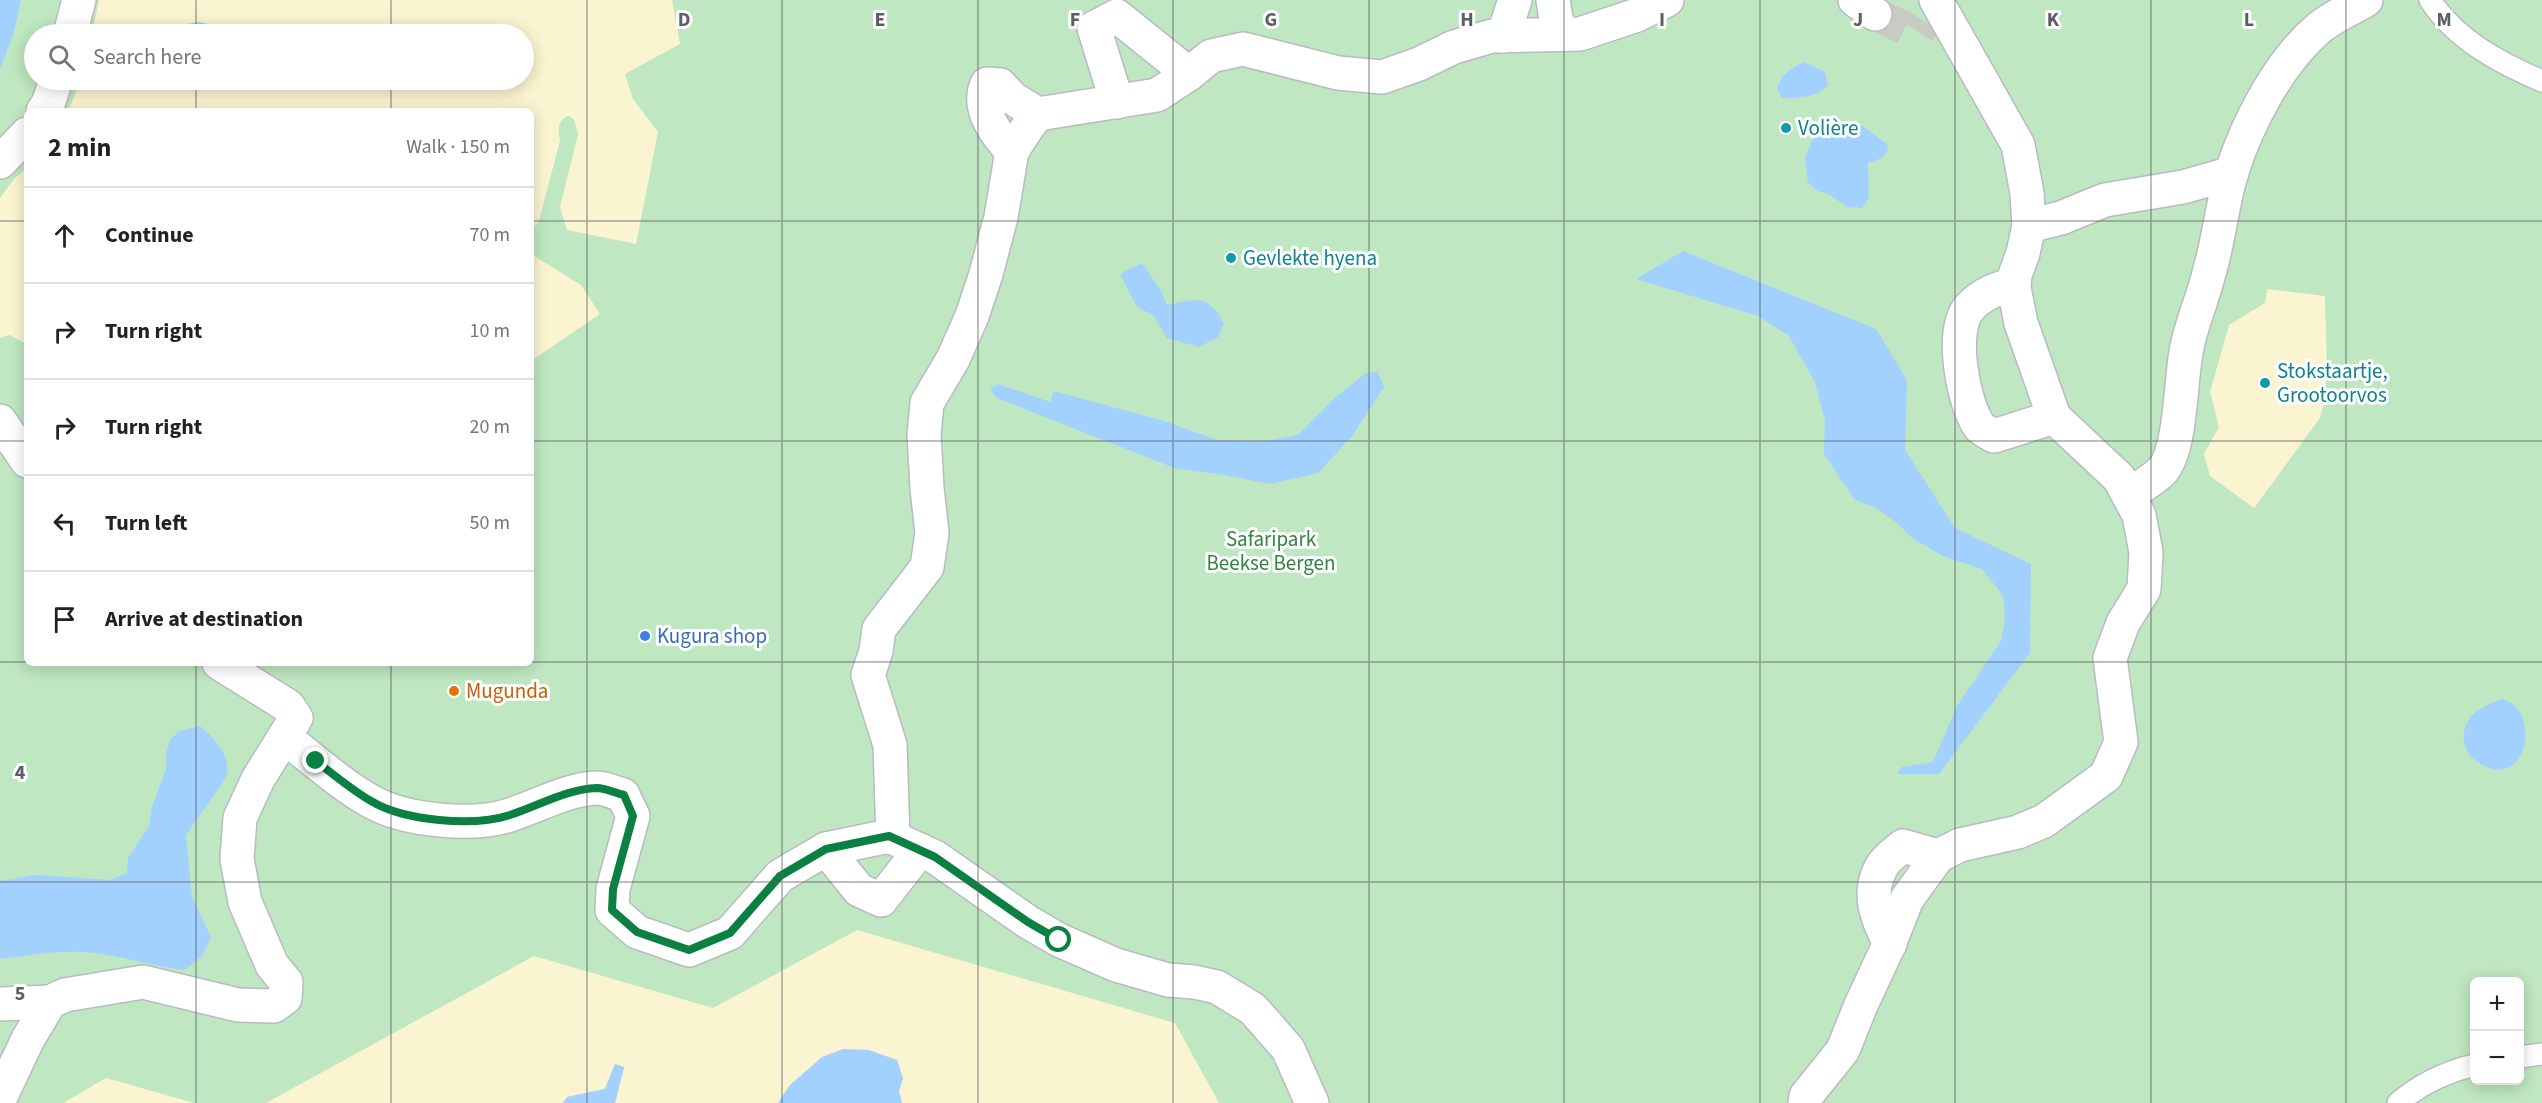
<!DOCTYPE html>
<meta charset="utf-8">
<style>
body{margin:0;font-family:"Source Sans 3",sans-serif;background:#f2f2f2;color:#222}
.controls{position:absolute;right:18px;bottom:18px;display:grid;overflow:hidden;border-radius:9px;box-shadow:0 3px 15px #0003}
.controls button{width:54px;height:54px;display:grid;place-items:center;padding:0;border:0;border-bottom:2px solid #e0e0e0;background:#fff;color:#222;font:30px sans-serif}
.stop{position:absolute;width:18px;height:18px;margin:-14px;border:4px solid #0b8043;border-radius:50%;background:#fff}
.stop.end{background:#0b8043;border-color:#fff;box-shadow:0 2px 6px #0008}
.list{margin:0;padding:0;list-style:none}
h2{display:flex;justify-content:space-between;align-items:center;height:78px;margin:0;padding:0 24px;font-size:26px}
h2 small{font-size:20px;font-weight:400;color:#767676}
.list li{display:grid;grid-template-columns:39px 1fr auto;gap:18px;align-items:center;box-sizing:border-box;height:96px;padding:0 24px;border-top:2px solid #e0e0e0}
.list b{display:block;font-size:22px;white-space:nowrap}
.list em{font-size:20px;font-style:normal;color:#767676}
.icon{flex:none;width:33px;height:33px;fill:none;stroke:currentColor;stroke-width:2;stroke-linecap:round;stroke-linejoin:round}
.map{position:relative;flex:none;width:2542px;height:1103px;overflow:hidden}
.search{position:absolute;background:#fff;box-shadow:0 3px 15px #0003;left:24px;top:24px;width:510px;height:66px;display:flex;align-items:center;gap:15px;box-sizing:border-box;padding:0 21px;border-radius:33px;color:#767676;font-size:22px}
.panel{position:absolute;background:#fff;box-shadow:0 3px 15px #0003;left:24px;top:108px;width:510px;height:558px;border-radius:9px}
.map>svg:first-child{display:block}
</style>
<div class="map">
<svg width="2542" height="1103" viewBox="0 0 2542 1103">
<rect width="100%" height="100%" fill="#eeede3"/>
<path fill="#bfe7c1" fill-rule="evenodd" d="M0,0H2542V1103H0ZM34,34H524V80H34ZM27,111H531V663H27ZM2474,982H2520V1080H2474Z"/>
<g fill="#fbf4d1">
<path d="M99,0H672L680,44L625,74L633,99L658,132L636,244L567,230L560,207L578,134L574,119L568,116C557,121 558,131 560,141L538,224L531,227V111H68L81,80H170L215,82L216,80H524V34H221L213,25L174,32L172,34H92Z"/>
<polygon points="27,168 27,344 9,335 0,338 0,198 14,179"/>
<polygon points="531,254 581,285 600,314 531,361"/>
<path d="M2267,289L2325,296C2325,336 2331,380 2320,418L2254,508L2210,476L2204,454L2219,427L2210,392L2229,325L2265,303Z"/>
<polygon points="857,930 1175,1023 1219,1103 902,1103 899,1091 903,1078 806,1073 790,1085 778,1103 615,1103 624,1067 615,1064 605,1089 568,1097 563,1103 266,1103 534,956 713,1008"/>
<polygon points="106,1078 194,1103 63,1103"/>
</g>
<g fill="#a2d0ff">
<polygon points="0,0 21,0 14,32 0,69"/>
<polygon points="199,22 213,25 221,34 172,34 186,24"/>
<path d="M1804,62L1825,72L1828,85C1818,97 1797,99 1782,98L1777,89C1781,74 1791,68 1804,62Z"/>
<polygon points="170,80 216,80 204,90 183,87"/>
<polygon points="1835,118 1844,126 1862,125 1887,144 1888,150 1882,158 1868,163 1869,198 1862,208 1847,207 1829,194 1817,191 1808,182 1805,158 1812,140 1826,131 1826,120"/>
<polygon points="1683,251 1876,329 1907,380 1905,450 1955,528 2031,564 2030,653 1939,774 1897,774 1902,767 1933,762 1957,706 2001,641 2005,621 2004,600 1999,590 1982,569 1943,556 1912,538 1896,522 1874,507 1854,499 1824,454 1825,420 1815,382 1789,336 1758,316 1636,279"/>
<path d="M1142,263L1161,291L1167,305C1196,299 1209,293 1224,324L1218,337L1199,347L1167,338L1154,316L1137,307L1120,274Z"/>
<polygon points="1378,372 1384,387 1352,436 1318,473 1270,484 1219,474 1177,469 997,398 990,389 998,384 1050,402 1054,391 1164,421 1217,440 1265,441 1298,435 1336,397 1366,373"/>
<path d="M2500,699C2542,704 2530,794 2479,763C2463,753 2459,736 2469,719C2476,709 2490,704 2500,699Z"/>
<path d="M200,726C213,737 230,754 227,773C225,783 193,823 186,836L192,896L211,938L202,956L185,970C154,967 124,956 93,953C63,949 30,955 0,959V881L35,875L110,880L127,873L128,858L149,826L152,807L166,769V755L170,739L180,731Z"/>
<polygon points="843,1049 869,1050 897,1060 903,1078 899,1091 902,1103 778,1103 790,1085 822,1057"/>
<polygon points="615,1064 624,1067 615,1103 563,1103 567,1097 605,1089"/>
</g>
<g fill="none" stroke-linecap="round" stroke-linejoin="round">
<polyline stroke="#c9cac3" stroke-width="33" stroke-dasharray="33 16" stroke-linecap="butt" points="1875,14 1917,34 1925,22"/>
<g stroke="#b8bbc0" stroke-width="24">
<g id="lane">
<path d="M2430,0C2456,40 2500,63 2542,81"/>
<polyline points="2520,1057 2542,1054"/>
<path d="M2398,1103C2420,1084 2446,1072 2474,1065"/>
</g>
</g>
<g stroke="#b8bbc0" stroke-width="36">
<g id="street">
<polyline points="1553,0 1556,19 1563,34"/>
<polyline points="1855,0 1875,14"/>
<polyline points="1936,0 2018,145 2027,193 2029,226 2023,253 2015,275 2014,288 2021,323 2054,417"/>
<polyline points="70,34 79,0"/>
<polyline points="1503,36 1515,0"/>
<polyline points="1117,102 1094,28 1117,16 1189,74"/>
<polyline points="43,111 48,104 56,80"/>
<path d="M1012,151C996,135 976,108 987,84L1000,85L1012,98L1038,114"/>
<polyline points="0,162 27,134"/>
<polyline points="2029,226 2061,218 2105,200 2183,187 2232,173"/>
<polyline points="0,421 27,461"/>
<path d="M2129,494C2140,487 2152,481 2162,471C2182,449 2180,378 2187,347C2192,322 2203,298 2209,273C2219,240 2222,204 2232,171C2248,122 2279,62 2319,28C2332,17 2351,9 2366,0"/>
<path d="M284,737C313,759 341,785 372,802C407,821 473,827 510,815C538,806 567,789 597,788C605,788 615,793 623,795L633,816L613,889L612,910L637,932L689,950L730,933L780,876L826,849L889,836L935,857L1028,922L1059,940L1116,965L1168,980L1194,982L1217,987L1253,1009L1288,1049L1312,1103"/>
<polyline points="893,838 890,745 868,675 876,651 879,629 927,567 932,533 927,488 924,434 927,403 953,359 972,316 986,274 1001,217 1012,151 1029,125 1038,114 1157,95 1189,74 1211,56 1243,49 1338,73 1382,77 1419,64 1454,47 1492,36 1580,34 1637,15 1667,0"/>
<polyline points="826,849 859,890 881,900 920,850"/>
<path d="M1890,944C1877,919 1866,893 1882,866C1886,858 1896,852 1903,846L1938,856"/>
<polyline points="0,1004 50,1002 65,995 143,982 238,1005 274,1006 285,998 286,982 272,965 245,902 237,859 240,818 258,779 296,718 288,706 219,663"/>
<polyline points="0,1098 28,1039 50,1002"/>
<path d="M1805,1103L1806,1096L1843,1050L1861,1005L1888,947L1907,899L1938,856L1960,845L2018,832L2044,821L2106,776L2121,742L2110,658L2123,623L2144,589L2146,552L2139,515L2119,478L2054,417L1994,436C1989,433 1982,430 1979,426C1963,402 1949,330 1970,307C1983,293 1997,289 2014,284"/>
</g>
</g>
<use href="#lane" stroke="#fff" stroke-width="21"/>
<use href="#street" stroke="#fff" stroke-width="33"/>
</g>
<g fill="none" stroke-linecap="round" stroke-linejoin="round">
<path stroke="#0b8043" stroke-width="8" d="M316,761C334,775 352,790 371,801C404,821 473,827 510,815C538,806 567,789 597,788C605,788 615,793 624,795L633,816L613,889L612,910L637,932L689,950L730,933L780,876L826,849L889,836L935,857L1028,922L1059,940"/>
</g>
<path fill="none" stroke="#5b5f64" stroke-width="1.5" stroke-opacity="0.55" d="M196,0V34M391,0V34M587,0V1103M782,0V1103M978,0V1103M1173,0V1103M1369,0V1103M1564,0V1103M1760,0V1103M1955,0V1103M2151,0V1103M2346,0V1103M196,80V111M391,80V111M0,221H27M531,221H2542M0,441H27M531,441H2542M0,662H27M531,662H2542M196,663V1103M391,663V1103M0,882H2542"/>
<g fill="#0f9aa8" stroke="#fff" stroke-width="2">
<circle cx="1786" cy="128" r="6"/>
<circle cx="1231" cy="258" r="6"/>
<circle cx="2265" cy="383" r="6"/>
</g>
<circle fill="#3f7fe0" stroke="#fff" stroke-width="2" cx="645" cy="636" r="6"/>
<circle fill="#e8710a" stroke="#fff" stroke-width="2" cx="454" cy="691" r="6"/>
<g text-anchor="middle" stroke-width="6" stroke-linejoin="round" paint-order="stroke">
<g font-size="21" fill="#0d838f" stroke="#fff" text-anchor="start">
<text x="1798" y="135">Volière</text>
<text x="1243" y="265">Gevlekte hyena</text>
<text x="2277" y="378">Stokstaartje,<tspan x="2277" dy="24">Grootoorvos</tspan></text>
</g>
<g font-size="21" fill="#32853c" stroke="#fff">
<text x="1271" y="546">Safaripark<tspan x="1271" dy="24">Beekse Bergen</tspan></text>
</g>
<g font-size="21" fill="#366cbe" stroke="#fff" text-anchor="start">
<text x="657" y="643">Kugura shop</text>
</g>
<g font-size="21" fill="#c56008" stroke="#fff" text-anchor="start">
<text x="466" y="698">Mugunda</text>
</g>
</g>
<g font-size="20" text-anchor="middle" font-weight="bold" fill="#5b5f64" stroke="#fff" stroke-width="6" stroke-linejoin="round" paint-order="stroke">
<text x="684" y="26">D</text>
<text x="880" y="26">E</text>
<text x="1075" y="26">F</text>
<text x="1271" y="26">G</text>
<text x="1467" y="26">H</text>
<text x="1662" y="26">I</text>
<text x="1858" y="26">J</text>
<text x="2053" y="26">K</text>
<text x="2249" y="26">L</text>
<text x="2444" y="26">M</text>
<text x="20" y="779">4</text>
<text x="20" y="1000">5</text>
</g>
</svg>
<div class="controls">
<button>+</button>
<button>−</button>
</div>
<div class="stop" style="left:1059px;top:940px"></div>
<div class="stop end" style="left:316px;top:761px"></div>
<div class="search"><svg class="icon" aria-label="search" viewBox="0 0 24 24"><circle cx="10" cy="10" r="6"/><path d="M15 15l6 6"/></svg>Search here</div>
<section class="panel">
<h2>2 min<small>Walk · 150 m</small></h2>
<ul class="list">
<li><svg class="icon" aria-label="ahead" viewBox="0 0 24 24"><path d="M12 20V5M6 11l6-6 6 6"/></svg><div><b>Continue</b></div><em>70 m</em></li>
<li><svg class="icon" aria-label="right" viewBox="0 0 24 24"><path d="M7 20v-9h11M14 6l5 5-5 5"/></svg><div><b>Turn right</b></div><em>10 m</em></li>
<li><svg class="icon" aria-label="right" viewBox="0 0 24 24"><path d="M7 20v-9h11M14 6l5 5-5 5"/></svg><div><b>Turn right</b></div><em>20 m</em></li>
<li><svg class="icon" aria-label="left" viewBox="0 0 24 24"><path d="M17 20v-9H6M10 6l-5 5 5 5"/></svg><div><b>Turn left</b></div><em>50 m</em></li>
<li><svg class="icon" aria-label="arrive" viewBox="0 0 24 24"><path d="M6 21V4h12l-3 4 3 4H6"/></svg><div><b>Arrive at destination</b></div></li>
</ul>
</section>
</div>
